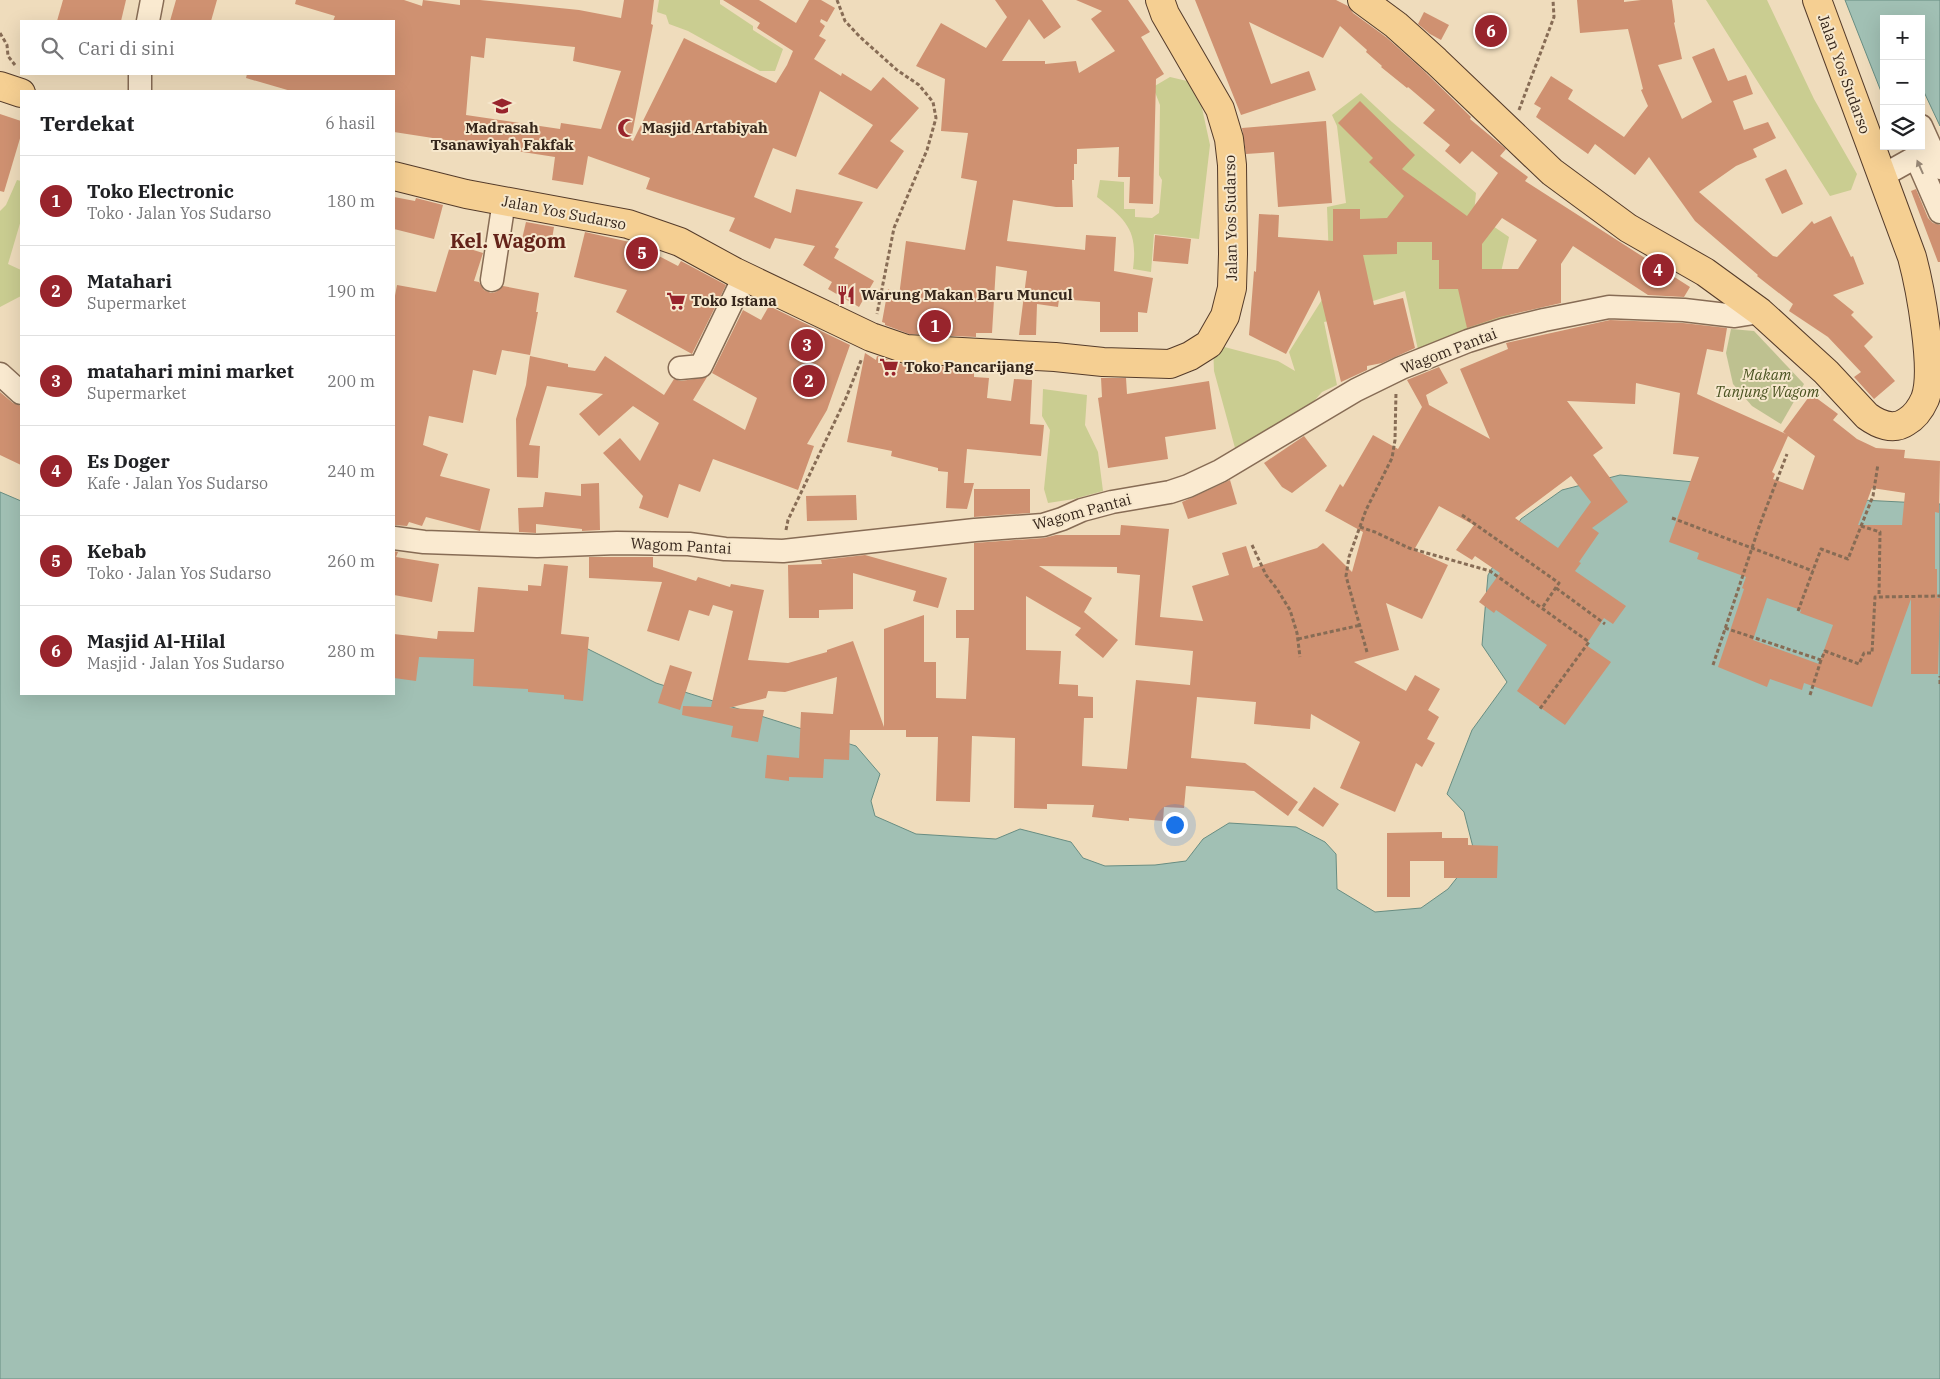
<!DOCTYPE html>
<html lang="id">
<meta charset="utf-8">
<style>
body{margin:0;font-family:"IBM Plex Serif",serif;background:#f2f2f2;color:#202124}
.controls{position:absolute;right:15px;top:15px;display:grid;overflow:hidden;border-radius:0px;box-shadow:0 5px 20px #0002}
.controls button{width:45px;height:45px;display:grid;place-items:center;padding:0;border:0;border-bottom:1px solid #e0e0e0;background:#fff;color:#202124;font:25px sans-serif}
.you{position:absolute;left:1174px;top:824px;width:18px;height:18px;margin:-12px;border:4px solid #fff;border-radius:50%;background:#1a73e8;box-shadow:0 0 0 8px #1a73e833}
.badge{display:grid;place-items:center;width:32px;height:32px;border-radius:50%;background:#98242c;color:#fff;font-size:16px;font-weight:700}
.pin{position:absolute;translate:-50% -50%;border:2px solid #fff;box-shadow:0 1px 5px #0006}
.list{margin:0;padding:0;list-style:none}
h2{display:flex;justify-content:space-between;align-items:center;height:65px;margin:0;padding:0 20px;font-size:21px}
h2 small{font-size:16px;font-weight:400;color:#757577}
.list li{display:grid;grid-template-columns:32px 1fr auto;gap:15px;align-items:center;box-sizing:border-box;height:90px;padding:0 20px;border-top:1px solid #e0e0e0}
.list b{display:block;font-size:19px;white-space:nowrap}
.list p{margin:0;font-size:16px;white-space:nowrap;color:#757577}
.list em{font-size:16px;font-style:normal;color:#757577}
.icon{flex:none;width:28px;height:28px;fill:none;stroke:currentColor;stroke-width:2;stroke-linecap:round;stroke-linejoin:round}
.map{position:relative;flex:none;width:1940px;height:1379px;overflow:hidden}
.search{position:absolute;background:#fff;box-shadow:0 5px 20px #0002;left:20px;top:20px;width:375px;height:55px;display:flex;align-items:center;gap:12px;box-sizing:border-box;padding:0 18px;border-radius:0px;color:#757577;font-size:19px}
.panel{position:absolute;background:#fff;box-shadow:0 5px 20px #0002;left:20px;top:90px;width:375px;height:605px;border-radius:0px}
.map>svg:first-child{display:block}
</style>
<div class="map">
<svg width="1940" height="1379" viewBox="0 0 1940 1379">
<rect width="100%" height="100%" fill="#efdcbc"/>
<g fill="#cacd91">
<polygon points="659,0 720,0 720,4 753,26 753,30 783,49 775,71 760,71 688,31 669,24 666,15 657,12"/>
<polygon points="1706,0 1767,0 1814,99 1857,174 1851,190 1830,196"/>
<path d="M1170,77L1187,81L1202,108L1210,145L1199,239L1154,234L1151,272L1133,269C1138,231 1127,220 1097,197L1100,180L1124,182V209H1135V217L1152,218L1159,213L1162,180L1159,175L1160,105L1153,87Z"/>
<polygon points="1361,93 1392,122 1476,193 1474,213 1509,237 1499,281 1513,323 1419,354 1405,291 1357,306 1352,316 1324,322 1337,385 1322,392 1308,408 1235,448 1214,371 1213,344 1278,361 1295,371 1289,352 1330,287 1327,207 1346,203 1337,126 1332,115"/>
<polygon points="17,180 21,181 21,220 8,264 21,270 21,296 0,307 0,211 6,205"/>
<polygon points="1043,389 1087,395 1085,425 1098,452 1103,491 1074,499 1048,503 1044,489 1050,430 1042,416"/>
</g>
<polygon fill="#bec190" points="1731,329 1754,331 1804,384 1781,424 1752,406 1733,384 1726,353"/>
<g fill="#a1c0b4" stroke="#688d82">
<polygon points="1845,0 1940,0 1940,126 1924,92 1921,93 1921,19 1884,19 1884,99"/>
<polygon points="1620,475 1736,486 1803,497 1940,504 1940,1379 0,1379 0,492 21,501 21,694 394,694 394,638 411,641 576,643 656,683 856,746 880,774 871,801 875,816 916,834 996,839 1020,829 1071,842 1083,858 1105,866 1155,865 1186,861 1203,839 1229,823 1296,827 1325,842 1336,854 1337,889 1375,912 1421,908 1448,889 1475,855 1464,812 1447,794 1472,730 1507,682 1482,645 1488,575 1521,519 1562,490"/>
</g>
<g fill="#cf9171" fill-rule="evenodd">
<polygon points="63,0 126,0 121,21 57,21"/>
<polygon points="176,0 217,0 211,21 170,21"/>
<path d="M296,0H404L422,6L423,0L460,5V0H480L579,10L621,18L624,0H654L651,24L653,25L631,140L633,141L684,38L776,83L787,65L793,51L757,28L760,23L723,0H759L796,23L809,0H821L835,8L827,22L821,19L820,22L825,26L819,36L826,40L814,59L841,76L842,73L871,91L883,77L919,108L890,141L904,151L877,189L838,174L873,125L820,91L796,157L773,148L754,197L791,213L796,189L863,202L835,247L839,249L834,258L874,281L859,307L828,289L832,282L803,265L815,246L775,238L770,249L729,231L735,218L646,189L650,178L588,156L583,185L552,180L555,157L394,132V91H291L246,78L247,74H394V21H333L335,16L295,4ZM486,38L575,47L573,61L621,71L601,129L561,123L560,129L466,115L471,56L484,58Z"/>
<polygon points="995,0 1042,0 1061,27 1044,39 1029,19 1002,61 1045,61 1045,64 1076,61 1079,73 1115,51 1091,19 1102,11 1076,0 1128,0 1150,32 1141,37 1164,74 1156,79 1153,204 1129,203 1130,177 1118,177 1119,147 1077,149 1077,164 1074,164 1074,180 1072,180 1073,207 1056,207 1013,200 1007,241 1085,250 1086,235 1116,237 1114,271 1153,278 1147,313 1138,312 1138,332 1100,332 1100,302 1059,299 1058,307 1037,304 1036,335 1019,335 1027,271 996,266 992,333 976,333 976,337 909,334 885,325 885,323 882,322 888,289 899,296 906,241 965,250 977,181 961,178 968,133 941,131 945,79 916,66 941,23 986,48 1007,17"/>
<path d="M1195,0H1336L1348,6L1353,13L1386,37L1423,70L1471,117L1470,119L1506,149L1500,156L1528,177L1525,181L1690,287L1684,297L1648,295L1573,246L1561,264V303L1500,317L1467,328L1458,289H1439V260H1432V242H1397V254L1363,255L1374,305L1403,298L1415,348L1382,363L1367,366V370L1341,382L1319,290L1286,354L1249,335L1254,271L1256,272L1259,214L1279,215L1278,237L1333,241V209H1360V219L1387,218L1404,196L1369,162L1373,158L1338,123L1360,101L1415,155L1402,169L1467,216L1498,173L1472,151L1460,164L1445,151L1450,145L1423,123L1435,110L1408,87L1407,88L1381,67L1382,66L1366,52L1367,50L1340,26L1323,58L1249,22L1271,84L1309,71L1316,90L1241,115ZM1502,218L1537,240L1518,269H1482V244Z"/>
<polygon points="1577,0 1624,0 1624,2 1641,0 1672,0 1675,22 1674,23 1682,59 1658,65 1682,119 1712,102 1692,57 1714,48 1728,81 1746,75 1753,94 1733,101 1744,130 1768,122 1776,138 1753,149 1757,157 1736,166 1699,192 1773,256 1777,257 1812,221 1814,224 1831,216 1851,257 1853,256 1864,284 1833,295 1854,312 1851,315 1873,337 1864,346 1895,381 1874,399 1854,377 1861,372 1828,337 1789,311 1793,304 1757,276 1758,275 1695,221 1649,157 1635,175 1595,144 1588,154 1536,117 1541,108 1534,104 1551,76 1573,90 1568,99 1624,137 1648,106 1641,90 1643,89 1628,29 1580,33"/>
<polygon points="1424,12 1449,25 1441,40 1430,34 1418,24"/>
<polygon points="0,114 21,121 21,135 4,192 0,191"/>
<polygon points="1326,121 1332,203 1278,207 1274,152 1246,154 1242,128"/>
<polygon points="1786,169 1803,204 1782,214 1765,179"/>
<polygon points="1916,189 1928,218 1933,223 1940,225 1940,262 1938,262 1911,191"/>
<polygon points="394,197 415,201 416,198 443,205 434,239 394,229"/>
<polygon points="526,222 554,227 551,245 522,239"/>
<polygon points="585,232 634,243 678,266 681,261 726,285 692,354 616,312 627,290 574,277"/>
<polygon points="1155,235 1191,239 1188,264 1153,261"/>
<polygon points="451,243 483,253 474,281 479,282 484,290 491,293 496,292 503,286 539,293 536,312 538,312 530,355 502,350 496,375 473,370 463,423 429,416 423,445 448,454 440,476 490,489 480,531 426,517 422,526 409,522 407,526 394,525 394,301 397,285 436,292"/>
<polygon points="769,306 850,345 827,410 807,444 814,446 798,490 713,459 700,492 679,484 668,518 639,508 643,496 603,453 620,438 640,461 659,423 633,406 599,436 579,414 603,394 547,386 529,445 540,446 538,478 517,477 516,419 526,385 530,356 568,364 568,367 595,371 605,356 664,395 674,379 681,381 707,377 693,400 745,430 757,398 712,373 743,310 761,320"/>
<path d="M1610,320L1683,323L1727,328L1723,352L1707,349L1697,394L1786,434L1783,432L1811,394L1838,414L1833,420L1857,439L1876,448L1905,450L1904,458L1940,461L1939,513L1935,512V569H1937V598H1940L1938,674H1911V599L1872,707L1804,683L1802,690L1770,679L1767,687L1718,667L1744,589L1742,588L1746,577L1697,559L1699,553L1669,542L1699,457L1673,454L1680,393L1636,383L1635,404L1567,401L1603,448L1593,455L1628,502L1592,528L1599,533L1579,562L1581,563L1575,571L1626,606L1613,624L1604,618L1586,645L1611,662L1565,725L1517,691L1547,645L1496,610L1494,613L1479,602L1500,573L1475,556L1472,560L1456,550L1474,525L1439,506L1414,550L1448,565L1422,619L1386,603L1399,650L1354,662L1406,691L1415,675L1440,689L1428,710L1439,717L1427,739L1435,743L1422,767L1416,763L1395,812L1340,788L1360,742L1311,714L1310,729L1254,724L1256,702L1197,697L1191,758L1245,763L1298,802L1288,816L1254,791L1186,786L1184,808L1164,807L1163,821L1129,818V821L1092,817L1094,805L1047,804V809L1014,808L1015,738L972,736L970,802L936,801L938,737H906V730H850L849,760L824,759L823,778L789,777V781L765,778L767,755L799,758L801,712L833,714L837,677L785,692L768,691L766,698L729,708L764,710L758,742L731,737L733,726L682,715L683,706L711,707L733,611L713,605L709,616L689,610L679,641L647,631L662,582L589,578V557H653V567L696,581L698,577L730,587L731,584L764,590L748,660L788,663L827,652V650L853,641L884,727V629L924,615V662H936V698L966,699L969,638H956V610H974V543L1044,538L1056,535H1120L1121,525L1169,529L1160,617L1203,621L1192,586L1229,575L1222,553L1246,546L1253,568L1317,548L1323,543L1352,572L1363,532L1325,511L1340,484L1343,487L1373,435L1398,449L1422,407L1407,380L1439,367L1448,383L1426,395L1429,405L1490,439L1460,369L1508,349L1506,343ZM1788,436L1815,456L1803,490L1773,479L1775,474L1772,472ZM1571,476L1591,502L1558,548L1515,518ZM1872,488L1905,493L1902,525H1858ZM1039,566L1117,567V573L1140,575L1135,645L1193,651L1190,685L1136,680L1127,769L1082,766L1084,718H1093V697L1078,696V685L1059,684L1061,651L1026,650V596L1081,628L1075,635L1103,658L1118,640L1084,612L1092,598ZM1767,598L1801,610L1800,613L1833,625L1819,664L1753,640Z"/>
<polygon points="865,353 876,360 877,356 905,365 974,368 974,377 989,378 987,398 1011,401 1014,379 1032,380 1030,424 1044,425 1041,456 967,449 964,483 974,483 967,509 946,508 948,472 938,471 938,468 891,456 892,451 847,442"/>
<polygon points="1101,378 1126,378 1127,394 1209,381 1216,429 1165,437 1168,459 1108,468 1098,398 1102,397"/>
<polygon points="0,392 13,403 21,406 21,465 0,455"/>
<polygon points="1304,436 1327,466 1292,493 1282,487 1264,463"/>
<polygon points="1230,480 1237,504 1188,519 1182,502"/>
<polygon points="599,483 600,530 582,531 582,529 536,524 536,533 519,532 518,508 543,507 545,492 581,496 581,484"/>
<polygon points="974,489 1030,489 1030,513 974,517"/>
<polygon points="856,495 857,520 807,521 806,496"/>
<polygon points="394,551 398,552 396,557 439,564 432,602 394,595"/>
<polygon points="865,555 947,578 938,608 913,601 916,591 853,573 853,609 819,610 819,618 789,618 788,565 822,564 821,560"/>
<polygon points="544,564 568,566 561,634 589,637 583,701 564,699 564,695 528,692 528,689 473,686 474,659 419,657 416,681 394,678 394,634 437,639 438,631 474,632 478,587 528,591 528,585 541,586"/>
<polygon points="670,665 692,672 680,710 658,703"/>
<polygon points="1314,787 1339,804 1323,827 1298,810"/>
<polygon points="1442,832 1442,838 1468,838 1468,845 1498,846 1497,878 1444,878 1444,861 1410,861 1410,897 1387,897 1387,833"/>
</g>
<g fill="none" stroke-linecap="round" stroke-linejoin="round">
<g stroke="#876c55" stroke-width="25">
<g id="minor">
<polyline points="148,21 152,0"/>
<polyline points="140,74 140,91"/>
<polyline points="1921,126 1940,168"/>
<polyline points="1882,176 1916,157 1940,212"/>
<polyline points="492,280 504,201"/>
<polyline points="680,368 701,366 744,277"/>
<polyline points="0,374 21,393"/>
<polyline points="394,538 424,542 537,546 617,543 689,544 725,549 783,551 975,530 1043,525 1062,519 1082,510 1112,502 1170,492 1188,486 1220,471 1356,390 1401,368 1468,341 1503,330 1544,320 1609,307 1684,310 1735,316 1760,312"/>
</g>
</g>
<g stroke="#543b2a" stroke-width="30">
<g id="major">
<path d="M1362,0L1396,25L1436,61L1552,172L1628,228L1705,272L1760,312L1826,372L1867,416C1878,424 1893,431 1906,422C1915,417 1921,408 1925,399C1936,371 1920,287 1912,257L1817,0"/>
<polyline points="0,86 21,93"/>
<polyline points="394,176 466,194 628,224 680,242 735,272 871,337 906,349 1055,357 1103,362 1170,364 1190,356 1209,344 1225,316 1232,288 1233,254 1232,165 1229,139 1220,109 1165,14 1160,0"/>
</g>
</g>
<g stroke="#876c55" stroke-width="3" stroke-dasharray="4 2.5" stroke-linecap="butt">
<polyline points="837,0 845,21 860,37 897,70 919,85 933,102 936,118 927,150 894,228 877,314"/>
<polyline points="0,33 7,45 8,56 15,65"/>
<polyline points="1519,110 1554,17 1553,0"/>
<polyline points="1462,515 1559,583 1542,608"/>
<polyline points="1672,518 1813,571"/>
<polyline points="1861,526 1880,532 1879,596"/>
<polyline points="1360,527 1375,532 1409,548 1490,571 1589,642 1539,710"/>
<polyline points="786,530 788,520 846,398 862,358"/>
<polyline points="1252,545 1266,575 1277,589 1290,610 1297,633 1300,657"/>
<polyline points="1556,588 1605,624"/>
<polyline points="1798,611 1821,549 1848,559 1873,496 1878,464"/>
<polyline points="1725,628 1821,660 1825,651 1859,664 1864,653 1872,653 1875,597 1940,596"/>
<polyline points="1298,639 1361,625"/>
<polyline points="1367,652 1346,576 1349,557 1366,510 1392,458 1395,440 1396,392"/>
<polyline points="1713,665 1760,524 1787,454"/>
<polyline points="1940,684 1940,676"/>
<polyline points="1810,695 1821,660"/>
</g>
<use href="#minor" stroke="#faead0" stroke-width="22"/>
<use href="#major" stroke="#f5cf92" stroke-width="28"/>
</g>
<defs><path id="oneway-solid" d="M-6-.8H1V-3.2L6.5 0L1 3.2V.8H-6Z" transform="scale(1.25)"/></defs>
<use fill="#988876" href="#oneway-solid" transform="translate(1920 167) rotate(-114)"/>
<defs>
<g id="school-bare" transform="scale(1.5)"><path d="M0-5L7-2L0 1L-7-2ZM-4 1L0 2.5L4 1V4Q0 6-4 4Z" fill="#98242c" stroke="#f6e7cc" stroke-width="2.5" paint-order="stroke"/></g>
<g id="mosque-bare" transform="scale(1.5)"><path d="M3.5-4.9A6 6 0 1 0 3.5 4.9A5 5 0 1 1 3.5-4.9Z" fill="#98242c" stroke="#f6e7cc" stroke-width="2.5" paint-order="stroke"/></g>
<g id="restaurant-bare" transform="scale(1.5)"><path d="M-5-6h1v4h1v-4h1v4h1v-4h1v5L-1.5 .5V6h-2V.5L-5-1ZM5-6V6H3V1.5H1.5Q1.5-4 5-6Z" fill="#98242c" stroke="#f6e7cc" stroke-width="2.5" paint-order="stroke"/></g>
<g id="supermarket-bare" transform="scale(1.5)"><path d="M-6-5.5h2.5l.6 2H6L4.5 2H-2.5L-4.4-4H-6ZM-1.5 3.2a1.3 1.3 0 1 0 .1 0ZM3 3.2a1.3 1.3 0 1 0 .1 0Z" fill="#98242c" stroke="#f6e7cc" stroke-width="2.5" paint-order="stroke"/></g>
</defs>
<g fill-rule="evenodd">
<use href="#school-bare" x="502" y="106"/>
<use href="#mosque-bare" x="627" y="128"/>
<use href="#restaurant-bare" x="846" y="295"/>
<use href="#supermarket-bare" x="676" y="301"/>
<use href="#supermarket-bare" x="889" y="367"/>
</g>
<g text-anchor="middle" stroke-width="4" stroke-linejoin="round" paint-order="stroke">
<g font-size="15" fill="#36261b" stroke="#f6e7cc">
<text transform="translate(1844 74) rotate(70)" y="5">Jalan Yos Sudarso</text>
<text transform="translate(564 213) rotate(11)" y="5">Jalan Yos Sudarso</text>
<text transform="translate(1231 218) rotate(-91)" y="5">Jalan Yos Sudarso</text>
<text transform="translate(1449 351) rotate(-21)" y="5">Wagom Pantai</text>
<text transform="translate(1082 512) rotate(-15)" y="5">Wagom Pantai</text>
<text transform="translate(681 546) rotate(3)" y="5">Wagom Pantai</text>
</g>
<g font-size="15" font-weight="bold" fill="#36261b" stroke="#f6e7cc" text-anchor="start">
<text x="502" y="133" text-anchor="middle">Madrasah<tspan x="502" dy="17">Tsanawiyah Fakfak</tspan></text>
<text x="642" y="133">Masjid Artabiyah</text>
<text x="861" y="300">Warung Makan Baru Muncul</text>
<text x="691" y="306">Toko Istana</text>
<text x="904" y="372">Toko Pancarijang</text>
</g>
<g font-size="15" font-style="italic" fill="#4a5321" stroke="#f6e7cc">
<text x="1767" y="380">Makam<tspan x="1767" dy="17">Tanjung Wagom</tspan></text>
</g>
<g font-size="20" font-weight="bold" fill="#642319" stroke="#f6e7cc">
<text x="508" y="248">Kel. Wagom</text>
</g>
</g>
</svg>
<div class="controls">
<button>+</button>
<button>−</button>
<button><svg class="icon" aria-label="layers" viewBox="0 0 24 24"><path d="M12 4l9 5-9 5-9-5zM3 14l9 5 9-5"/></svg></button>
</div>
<div class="you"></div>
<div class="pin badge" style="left:935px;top:326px">1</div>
<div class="pin badge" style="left:809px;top:381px">2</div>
<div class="pin badge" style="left:807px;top:345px">3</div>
<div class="pin badge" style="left:1658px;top:270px">4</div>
<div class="pin badge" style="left:642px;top:253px">5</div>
<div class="pin badge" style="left:1491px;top:31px">6</div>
<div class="search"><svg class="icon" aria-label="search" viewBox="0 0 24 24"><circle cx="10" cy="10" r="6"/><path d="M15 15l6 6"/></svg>Cari di sini</div>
<section class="panel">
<h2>Terdekat<small>6 hasil</small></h2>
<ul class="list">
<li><span class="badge">1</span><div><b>Toko Electronic</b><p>Toko · Jalan Yos Sudarso</p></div><em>180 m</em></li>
<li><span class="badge">2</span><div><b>Matahari</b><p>Supermarket</p></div><em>190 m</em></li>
<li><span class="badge">3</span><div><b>matahari mini market</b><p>Supermarket</p></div><em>200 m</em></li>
<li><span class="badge">4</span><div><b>Es Doger</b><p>Kafe · Jalan Yos Sudarso</p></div><em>240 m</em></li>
<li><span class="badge">5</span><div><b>Kebab</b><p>Toko · Jalan Yos Sudarso</p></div><em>260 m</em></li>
<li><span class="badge">6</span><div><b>Masjid Al-Hilal</b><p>Masjid · Jalan Yos Sudarso</p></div><em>280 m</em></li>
</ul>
</section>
</div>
